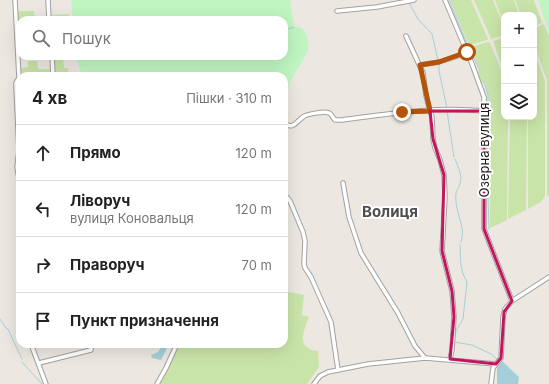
<!DOCTYPE html>
<html lang="uk">
<meta charset="utf-8">
<style>
body{margin:0;font-family:Inter,sans-serif;background:#f2f2f2;color:#222}
.controls{position:absolute;right:12px;top:12px;display:grid;overflow:hidden;border-radius:8px;box-shadow:0 4px 16px #0002}
.controls button{width:36px;height:36px;display:grid;place-items:center;padding:0;border:0;border-bottom:1px solid #e0e0e0;background:#fff;color:#222;font:20px sans-serif}
.stop{position:absolute;width:12px;height:12px;margin:-9px;border:3px solid #b45309;border-radius:50%;background:#fff}
.stop.end{background:#b45309;border-color:#fff;box-shadow:0 1px 4px #0008}
.list{margin:0;padding:0;list-style:none}
h2{display:flex;justify-content:space-between;align-items:center;height:52px;margin:0;padding:0 16px;font-size:17px}
h2 small{font-size:13px;font-weight:400;color:#767676}
.list li{display:grid;grid-template-columns:26px 1fr auto;gap:12px;align-items:center;box-sizing:border-box;height:56px;padding:0 16px;border-top:1px solid #e0e0e0}
.list b{display:block;font-size:15px;white-space:nowrap}
.list p{margin:0;font-size:13px;white-space:nowrap;color:#767676}
.list em{font-size:13px;font-style:normal;color:#767676}
.icon{flex:none;width:22px;height:22px;fill:none;stroke:currentColor;stroke-width:2;stroke-linecap:round;stroke-linejoin:round}
.map{position:relative;flex:none;width:549px;height:384px;overflow:hidden}
.search{position:absolute;background:#fff;box-shadow:0 4px 16px #0002;left:16px;top:16px;width:272px;height:44px;display:flex;align-items:center;gap:10px;box-sizing:border-box;padding:0 14px;border-radius:12px;color:#767676;font-size:15px}
.panel{position:absolute;background:#fff;box-shadow:0 4px 16px #0002;left:16px;top:72px;width:272px;height:276px;border-radius:12px}
.map>svg:first-child{display:block}
</style>
<div class="map">
<svg width="549" height="384" viewBox="0 0 549 384">
<rect width="100%" height="100%" fill="#ece8e1"/>
<g fill="#c9e4a9">
<polygon points="450,0 471,0 488,39 487,40 473,44 470,47"/>
<polygon points="474,0 493,0 504,27 504,35 491,39"/>
<polygon points="495,0 514,0 519,15 504,15 504,24"/>
<polygon points="515,0 534,0 542,23 534,26 534,15 521,15"/>
<polygon points="18,11 34,11 35,20 20,20 20,31 19,31"/>
<polygon points="69,14 69,19 50,20 50,15"/>
<polygon points="544,24 549,36 549,195 547,196 547,80 534,45 534,28"/>
<polygon points="504,38 504,72 493,41"/>
<polygon points="488,42 490,43 504,78 504,117 508,117 507,220 490,228 490,105 485,82 481,83 477,72 480,70 471,49 474,46"/>
<polygon points="534,50 545,81 545,196 541,202 528,209 528,117 534,117"/>
<polygon points="53,56 63,56 64,68 68,68 69,76 54,76"/>
<polygon points="28,61 37,61 38,69 51,69 51,76 27,76 27,73 21,73 20,68 28,67"/>
<polygon points="510,117 527,117 526,210 508,219"/>
<path d="M284,291L304,295L302,315L309,317C304,331 295,348 318,351L319,367L307,384H159L168,368L178,344H284Z"/>
</g>
<g fill="#bff5c1">
<polygon points="71,0 290,0 294,27 300,27 305,31 308,41 308,51 294,75 284,96 284,76 82,76 76,56 284,56 284,20 73,20"/>
<polygon points="538,0 549,0 549,32"/>
</g>
<g fill="#a4cfd8">
<polygon points="163,344 168,346 161,360 152,358 151,355 158,352"/>
<polygon points="502,361 519,377 518,384 497,384 497,368"/>
</g>
<g fill="none" stroke-linecap="round" stroke-linejoin="round">
<g stroke="#a4cfd8" stroke-width="1">
<polyline points="449,0 469,48"/>
<polyline points="409,3 418,19 432,34 438,60"/>
<polyline points="284,28 288,29 294,27"/>
<polyline points="470,50 480,71"/>
<polyline points="439,64 439,71 447,108"/>
<polyline points="484,82 488,95 487,152"/>
<polyline points="447,111 454,157"/>
<path d="M455,159C458,167 463,176 460,184C457,193 455,189 456,202C457,215 466,229 461,242"/>
<polyline points="487,165 489,229"/>
<path d="M460,245C461,259 459,269 467,282L463,319L456,331L454,342L472,345L491,354L498,360"/>
<polyline points="0,319 5,327 8,329 22,359"/>
<polyline points="22,362 42,384"/>
</g>
<g stroke="#a2a2a2" stroke-width="5.5">
<g id="minor">
<polyline points="15,0 19,78 16,83 16,87 19,150 17,167 20,184"/>
<polyline points="48,0 49,20"/>
<polyline points="445,0 472,64 484,97 484,229 512,301"/>
<polyline points="337,11 377,7 414,0"/>
<polyline points="406,36 423,73 426,96 432,117 433,139 435,148 440,160 444,175 445,197 442,251 452,291 454,317 452,350 450,359"/>
<polyline points="52,56 53,76"/>
<polyline points="420,65 439,62 467,53"/>
<path d="M284,123C293,130 296,122 303,117C306,114 325,111 329,113C331,113 333,118 335,120H342C388,114 436,106 484,111"/>
<polyline points="343,183 349,217 361,253 398,313 415,346 425,358"/>
<polyline points="284,194 290,201 303,232 305,241 304,264 305,268 311,277 331,322 338,370"/>
<polyline points="31,344 46,384"/>
<polyline points="39,363 91,350 91,344"/>
<polyline points="157,384 166,368 177,344"/>
<polyline points="314,384 320,376 328,372 368,364 425,358 496,364"/>
<polyline points="491,384 493,368 501,358 503,317 505,309 512,301 549,277"/>
</g>
</g>
<use href="#minor" stroke="#fff" stroke-width="3.5"/>
</g>
<g fill="none" stroke-linecap="round" stroke-linejoin="round">
<polyline stroke="#b45309" stroke-width="5" points="402,112 430,111 420,65 439,62 467,52"/>
</g>
<path fill="none" stroke="#c2185b" stroke-width="3" stroke-linejoin="round" d="M430,111H484V229L512,301L504,312L501,358L496,364L450,359L454,317L452,291L442,251L444,175L433,139Z"/>
<g text-anchor="middle" stroke-width="4" stroke-linejoin="round" paint-order="stroke">
<g font-size="13" fill="#1b1b1b" stroke="#fff">
<text transform="translate(484 150) rotate(-90)" y="5">Озерна вулиця</text>
</g>
<g font-size="15" font-weight="bold" fill="#4e4e4e" stroke="#fff">
<text x="390" y="217">Волиця</text>
</g>
</g>
</svg>
<div class="controls">
<button>+</button>
<button>−</button>
<button><svg class="icon" aria-label="layers" viewBox="0 0 24 24"><path d="M12 4l9 5-9 5-9-5zM3 14l9 5 9-5"/></svg></button>
</div>
<div class="stop" style="left:467px;top:52px"></div>
<div class="stop end" style="left:402px;top:112px"></div>
<div class="search"><svg class="icon" aria-label="search" viewBox="0 0 24 24"><circle cx="10" cy="10" r="6"/><path d="M15 15l6 6"/></svg>Пошук</div>
<section class="panel">
<h2>4 хв<small>Пішки · 310 m</small></h2>
<ul class="list">
<li><svg class="icon" aria-label="ahead" viewBox="0 0 24 24"><path d="M12 20V5M6 11l6-6 6 6"/></svg><div><b>Прямо</b></div><em>120 m</em></li>
<li><svg class="icon" aria-label="left" viewBox="0 0 24 24"><path d="M17 20v-9H6M10 6l-5 5 5 5"/></svg><div><b>Ліворуч</b><p>вулиця Коновальця</p></div><em>120 m</em></li>
<li><svg class="icon" aria-label="right" viewBox="0 0 24 24"><path d="M7 20v-9h11M14 6l5 5-5 5"/></svg><div><b>Праворуч</b></div><em>70 m</em></li>
<li><svg class="icon" aria-label="arrive" viewBox="0 0 24 24"><path d="M6 21V4h12l-3 4 3 4H6"/></svg><div><b>Пункт призначення</b></div></li>
</ul>
</section>
</div>
